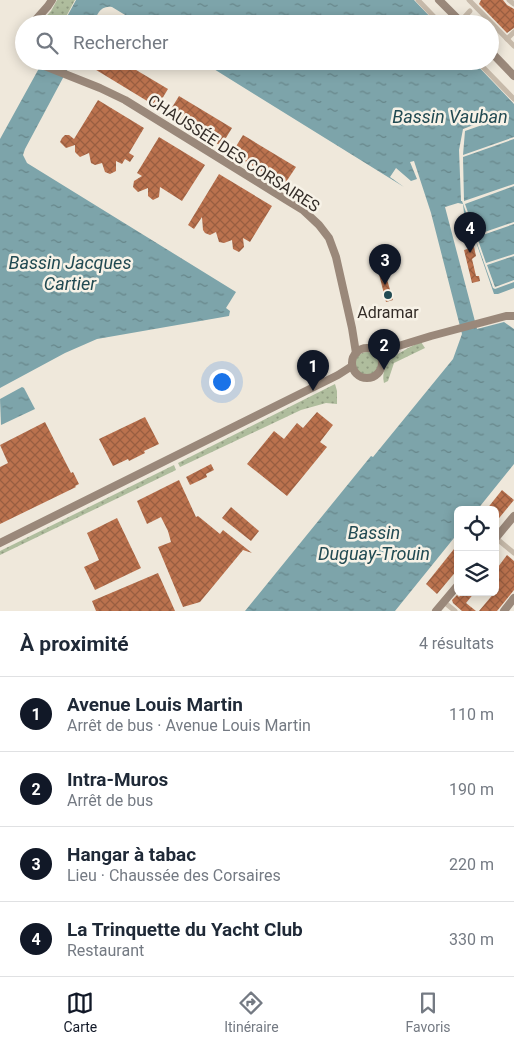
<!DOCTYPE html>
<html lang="fr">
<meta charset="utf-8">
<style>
body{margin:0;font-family:Roboto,sans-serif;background:#f2f2f3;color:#1f2937}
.controls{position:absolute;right:15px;bottom:15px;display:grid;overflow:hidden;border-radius:8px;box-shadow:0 2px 12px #0003}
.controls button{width:45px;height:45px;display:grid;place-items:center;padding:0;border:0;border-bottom:1px solid #e0e1e3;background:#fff;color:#1f2937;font:25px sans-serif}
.you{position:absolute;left:221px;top:381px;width:18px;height:18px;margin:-12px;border:4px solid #fff;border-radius:50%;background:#1a73e8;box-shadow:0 0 0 8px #1a73e833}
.badge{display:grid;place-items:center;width:32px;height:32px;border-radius:50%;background:#111827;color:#fff;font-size:16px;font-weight:700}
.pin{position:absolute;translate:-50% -41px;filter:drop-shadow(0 1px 2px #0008)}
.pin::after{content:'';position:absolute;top:26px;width:18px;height:15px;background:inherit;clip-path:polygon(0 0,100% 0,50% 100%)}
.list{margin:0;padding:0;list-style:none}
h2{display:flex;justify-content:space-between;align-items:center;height:65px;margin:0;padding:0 20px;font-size:21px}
h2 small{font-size:16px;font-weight:400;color:#747a83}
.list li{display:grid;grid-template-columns:32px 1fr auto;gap:15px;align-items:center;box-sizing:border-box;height:75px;padding:0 20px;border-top:1px solid #e0e1e3}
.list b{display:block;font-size:19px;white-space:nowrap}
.list p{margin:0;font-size:16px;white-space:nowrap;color:#747a83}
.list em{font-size:16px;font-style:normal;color:#747a83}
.icon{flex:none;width:28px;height:28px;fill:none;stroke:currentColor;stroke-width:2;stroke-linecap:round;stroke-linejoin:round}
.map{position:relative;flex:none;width:514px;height:611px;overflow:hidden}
.search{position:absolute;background:#fff;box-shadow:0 2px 12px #0003;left:15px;right:15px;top:15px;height:55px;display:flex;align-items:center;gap:12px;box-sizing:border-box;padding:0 18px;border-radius:28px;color:#747a83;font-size:19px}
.sheet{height:365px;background:#fff}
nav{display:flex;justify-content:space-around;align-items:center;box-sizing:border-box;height:70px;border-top:1px solid #e0e1e3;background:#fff;font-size:14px;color:#747a83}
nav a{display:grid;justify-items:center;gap:2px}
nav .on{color:#111827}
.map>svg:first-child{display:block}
</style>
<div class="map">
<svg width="514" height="611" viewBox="0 0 514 611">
<defs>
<pattern id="grass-dots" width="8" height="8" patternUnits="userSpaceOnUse" patternTransform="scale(1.25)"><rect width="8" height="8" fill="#afbd9d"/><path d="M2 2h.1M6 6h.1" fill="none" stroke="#8f9a80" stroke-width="1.8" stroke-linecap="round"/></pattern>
<pattern id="water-ripples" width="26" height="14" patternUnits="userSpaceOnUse" patternTransform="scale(1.25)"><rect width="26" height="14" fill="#7da4aa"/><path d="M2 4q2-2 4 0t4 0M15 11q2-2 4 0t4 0" fill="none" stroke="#67868a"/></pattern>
<pattern id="building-cross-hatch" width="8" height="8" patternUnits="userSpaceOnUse" patternTransform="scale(1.25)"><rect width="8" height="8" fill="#bb724e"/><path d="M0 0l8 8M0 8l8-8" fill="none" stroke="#995e41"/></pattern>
</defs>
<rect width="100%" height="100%" fill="#efe8db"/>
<g fill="url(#grass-dots)">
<polygon points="57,0 75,0 62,24 39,24 51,11"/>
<path d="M421,342L425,348L394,363L388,381L384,383C379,360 404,350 421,342Z"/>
<circle cx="367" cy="364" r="12"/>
<polygon points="335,384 337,391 337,404 326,403 301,410 180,467 178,463"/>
<polygon points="174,465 176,470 0,555 0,551"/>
</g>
<g fill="url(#water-ripples)">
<path d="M76,0H414L437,24H140L112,7C100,5 97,15 93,24H63Z"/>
<polygon points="43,61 72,61 25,149 23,155 27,163 236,292 226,308 230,311 229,316 97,339 65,353 0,388 0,139"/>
<polygon points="201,61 473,61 514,104 514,288 498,294 494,294 466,213 464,213 463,204 458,203 445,207 477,329 504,322 514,329 514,464 477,510 458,510 458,533 395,611 245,611 371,456 373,457 453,359 462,334 431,213 414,161 410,162 417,179 411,181 396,168 390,177 404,187"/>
<polygon points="22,387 24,388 35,409 1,425 0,399"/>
</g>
<polygon fill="#efe8db" points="484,121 485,124 465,131 463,155 514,137 514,139 463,157 464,201 514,184 514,186 465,204 476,235 514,222 514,224 477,237 486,263 514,254 514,256 487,265 495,287 514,280 514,282 495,289 493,288 462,201 461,201 459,150 463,129"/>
<g fill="url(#building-cross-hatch)">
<polygon points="481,0 503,0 507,5 514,9 514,28 507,33 479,4"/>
<polygon points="90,61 121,61 168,89 157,107 88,65"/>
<polygon points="179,96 232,128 221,146 168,114"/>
<polygon points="98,100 144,128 129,153 134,156 130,162 125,159 122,164 116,161 116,171 110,174 105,172 102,163 95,165 91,163 89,153 80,157 75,152 75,145 66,148 60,142 62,138 65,135 69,135 74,139"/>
<polygon points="243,135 296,167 284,185 232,153"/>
<polygon points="159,137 205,165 182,201 160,187 159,197 153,200 148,196 148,188 138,192 133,187 134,181 142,176 137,173"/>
<polygon points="219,174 272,206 250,242 243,238 244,247 239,252 233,249 232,240 224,243 219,242 216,232 210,235 205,233 203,230 202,217 194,229 188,225"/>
<polygon points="474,247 476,256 472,259 476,276 479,276 480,281 472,283 464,250"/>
<polygon points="384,269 393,300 386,302 378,270"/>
<polygon points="317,412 333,425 320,442 327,447 287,496 247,464 274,431 284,439 297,423 303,428"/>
<polygon points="145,417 159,444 144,451 145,453 129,461 128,459 113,466 99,439"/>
<polygon points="45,422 71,473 73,472 79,484 75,486 76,487 0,524 0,467 8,463 0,445"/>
<polygon points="211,464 214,470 206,474 207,477 190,485 186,477"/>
<polygon points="179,480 196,517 198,516 220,534 223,530 252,553 243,550 200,602 183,607 158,547 171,542 168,531 161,517 147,524 137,501"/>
<polygon points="502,490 514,500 495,523 495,510 486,510"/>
<polygon points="231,507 259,531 251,541 222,518"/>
<polygon points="117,518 141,568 95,590 84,567 99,560 87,533"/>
<polygon points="458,544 458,569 437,594 426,584"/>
<polygon points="507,555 514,561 514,590 497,611 479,611 495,592 495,571"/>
<polygon points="158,573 175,611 96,611 92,601"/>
<polygon points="463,592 475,592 466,603 476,611 462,611 453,603 452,600 457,595 459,597"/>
</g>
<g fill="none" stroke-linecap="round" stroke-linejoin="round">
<g stroke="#c6b9a9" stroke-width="5">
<polyline points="418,0 441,24"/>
<polyline points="469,0 514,46"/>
<polyline points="509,0 514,4"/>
<polyline points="460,22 470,11"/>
<polyline points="507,39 514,32"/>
<polyline points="477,61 514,99"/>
<polyline points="496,538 514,553"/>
<polyline points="444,602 455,611"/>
</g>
<g stroke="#9a887a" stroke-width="8">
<polyline points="439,0 463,24"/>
<polyline points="32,24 48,6 52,0"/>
<polyline points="24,39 24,49"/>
<polyline points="490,51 514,76"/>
<polyline points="32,61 100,88 125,100 285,199 303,210 319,225 329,238 336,257 352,328 356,353"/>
<circle cx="367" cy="363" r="15"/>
<polyline points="379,352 431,336 506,316 514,316"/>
<polyline points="495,539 514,516"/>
<polyline points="0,543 338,375 352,366"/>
<polyline points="436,611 458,585"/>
<polyline points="504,611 514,598"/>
</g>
</g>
<circle fill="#214a52" stroke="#f7f2e7" stroke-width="2" cx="388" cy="295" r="5"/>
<g text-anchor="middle" stroke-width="5" stroke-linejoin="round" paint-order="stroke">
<g font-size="16" fill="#342d28" stroke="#f7f2e7">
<text transform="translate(234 153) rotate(33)" y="6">CHAUSSÉE DES CORSAIRES</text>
</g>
<g font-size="16" fill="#342d28" stroke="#f7f2e7">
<text x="388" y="318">Adramar</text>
</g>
<g font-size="18" font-style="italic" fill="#214a52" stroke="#f7f2e7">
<text x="450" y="123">Bassin Vauban</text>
<text x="70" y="269">Bassin Jacques<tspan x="70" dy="21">Cartier</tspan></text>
<text x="374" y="539">Bassin<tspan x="374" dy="21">Duguay-Trouin</tspan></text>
</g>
</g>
</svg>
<div class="controls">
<button><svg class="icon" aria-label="locate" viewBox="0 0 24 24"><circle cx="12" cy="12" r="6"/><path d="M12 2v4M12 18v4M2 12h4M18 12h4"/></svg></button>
<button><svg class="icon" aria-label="layers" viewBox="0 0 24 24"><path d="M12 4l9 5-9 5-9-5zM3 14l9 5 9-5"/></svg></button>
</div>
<div class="you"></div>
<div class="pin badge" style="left:313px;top:391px">1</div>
<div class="pin badge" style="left:384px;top:370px">2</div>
<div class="pin badge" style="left:385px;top:285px">3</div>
<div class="pin badge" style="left:470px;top:253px">4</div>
<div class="search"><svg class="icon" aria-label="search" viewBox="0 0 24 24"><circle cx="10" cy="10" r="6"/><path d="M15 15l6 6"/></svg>Rechercher</div>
</div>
<section class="sheet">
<h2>À proximité<small>4 résultats</small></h2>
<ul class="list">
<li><span class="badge">1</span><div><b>Avenue Louis Martin</b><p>Arrêt de bus · Avenue Louis Martin</p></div><em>110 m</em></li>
<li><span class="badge">2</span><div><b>Intra-Muros</b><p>Arrêt de bus</p></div><em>190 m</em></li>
<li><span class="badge">3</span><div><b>Hangar à tabac</b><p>Lieu · Chaussée des Corsaires</p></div><em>220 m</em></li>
<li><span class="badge">4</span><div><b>La Trinquette du Yacht Club</b><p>Restaurant</p></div><em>330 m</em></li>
</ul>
</section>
<nav>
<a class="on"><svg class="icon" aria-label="map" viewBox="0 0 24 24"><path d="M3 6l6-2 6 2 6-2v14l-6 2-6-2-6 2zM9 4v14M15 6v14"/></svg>Carte</a>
<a><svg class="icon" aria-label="directions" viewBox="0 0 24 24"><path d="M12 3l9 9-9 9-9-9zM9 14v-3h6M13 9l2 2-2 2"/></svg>Itinéraire</a>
<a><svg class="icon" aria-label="saved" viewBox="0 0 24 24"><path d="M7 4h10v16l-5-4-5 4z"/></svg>Favoris</a>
</nav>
